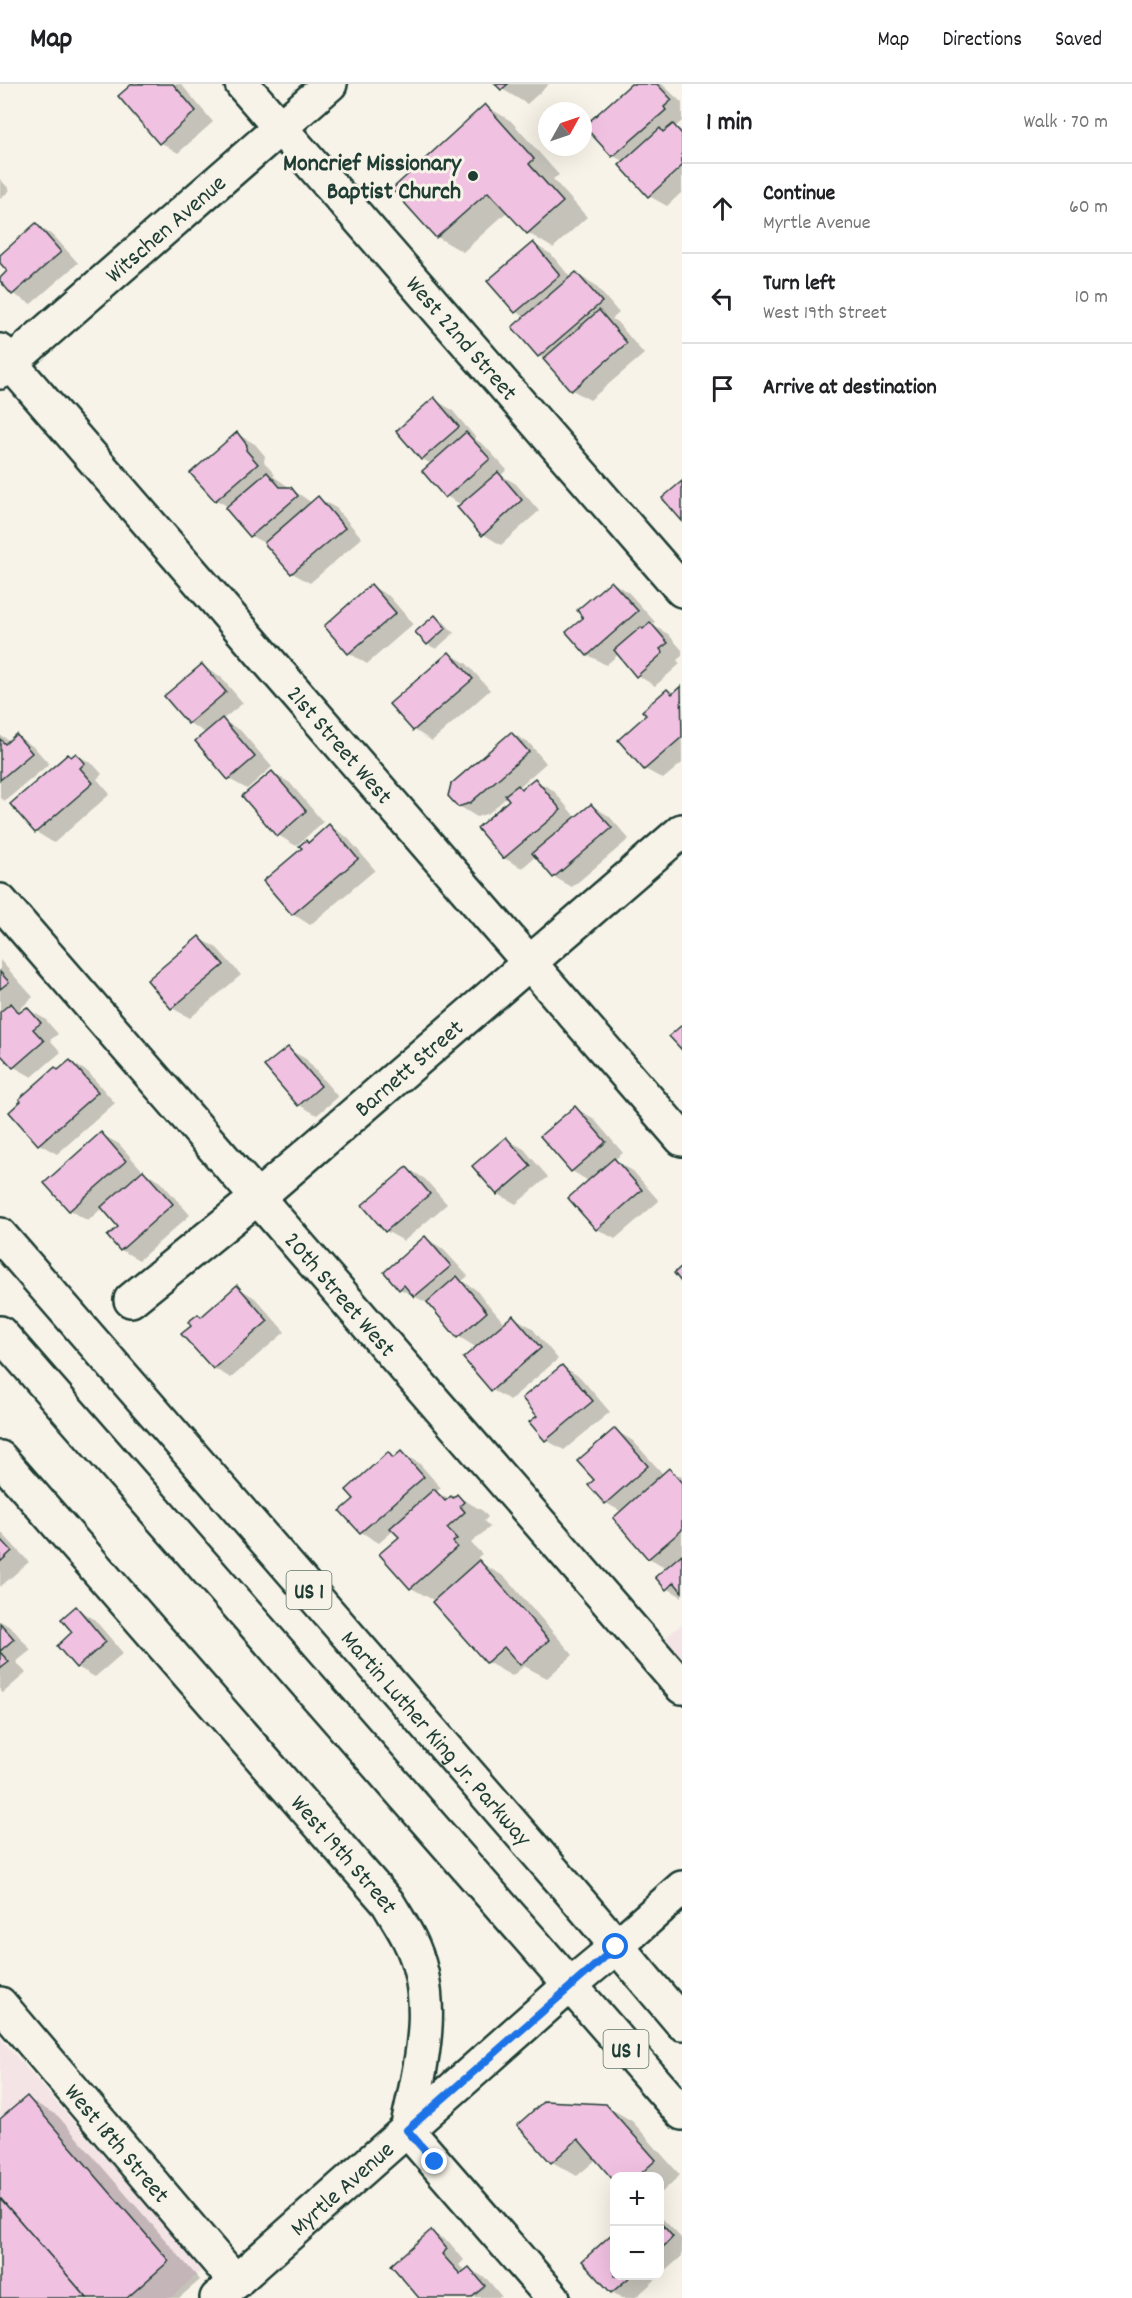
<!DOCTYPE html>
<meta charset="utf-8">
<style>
body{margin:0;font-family:Dekko,sans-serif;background:#f6f6f6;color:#202124}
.controls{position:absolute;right:18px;bottom:18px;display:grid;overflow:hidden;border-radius:12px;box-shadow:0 6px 24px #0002}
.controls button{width:54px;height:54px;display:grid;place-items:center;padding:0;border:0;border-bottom:2px solid #e0e0e0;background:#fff;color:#202124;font:30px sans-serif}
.compass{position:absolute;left:538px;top:18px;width:54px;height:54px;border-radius:50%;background:#fff;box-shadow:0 6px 24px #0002;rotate:50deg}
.stop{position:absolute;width:18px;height:18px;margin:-14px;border:4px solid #1a73e8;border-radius:50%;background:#fff}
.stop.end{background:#1a73e8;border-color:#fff;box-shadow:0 2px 6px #0008}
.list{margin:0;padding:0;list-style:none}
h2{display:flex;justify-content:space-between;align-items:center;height:78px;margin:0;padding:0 24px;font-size:26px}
h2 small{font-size:20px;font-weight:400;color:#757577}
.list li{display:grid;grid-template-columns:39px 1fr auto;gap:18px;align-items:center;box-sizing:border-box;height:90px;padding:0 24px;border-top:2px solid #e0e0e0}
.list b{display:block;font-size:22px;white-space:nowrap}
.list p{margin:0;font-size:20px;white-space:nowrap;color:#757577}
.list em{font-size:20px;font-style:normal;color:#757577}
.icon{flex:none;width:33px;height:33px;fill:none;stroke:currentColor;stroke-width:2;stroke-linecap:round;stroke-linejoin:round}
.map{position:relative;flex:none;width:682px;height:2214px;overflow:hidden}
header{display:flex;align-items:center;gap:36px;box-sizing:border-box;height:84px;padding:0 30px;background:#fff;border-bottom:2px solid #e0e0e0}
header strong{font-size:28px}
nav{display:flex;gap:33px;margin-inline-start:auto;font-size:21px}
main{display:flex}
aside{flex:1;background:#fff}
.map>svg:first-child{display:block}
</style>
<header>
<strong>Map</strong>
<nav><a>Map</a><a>Directions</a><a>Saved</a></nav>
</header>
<main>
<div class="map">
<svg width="682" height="2214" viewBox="0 0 682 2214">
<rect width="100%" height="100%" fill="#f7f3e8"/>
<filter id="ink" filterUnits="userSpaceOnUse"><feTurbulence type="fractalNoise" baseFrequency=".0167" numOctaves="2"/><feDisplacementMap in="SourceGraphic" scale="12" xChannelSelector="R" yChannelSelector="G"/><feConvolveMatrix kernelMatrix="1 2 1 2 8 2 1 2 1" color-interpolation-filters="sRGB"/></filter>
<g filter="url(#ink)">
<g fill="#f5e4e6">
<polygon points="682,1540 682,1583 660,1558"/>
<polygon points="0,1954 203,2185 171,2214 0,2214"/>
</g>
<g fill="#0003">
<polygon points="134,0 181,0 213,38 178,69 160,58"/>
<polygon points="497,0 549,0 527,20 502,5"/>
<polygon points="633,0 662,0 682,19 682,37 675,43 682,47 682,108 667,122 649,112 625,78 613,72 587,42"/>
<polygon points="486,22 511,37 559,91 553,95 587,133 553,164 528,149 508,127 463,168 437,153"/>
<polygon points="0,95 10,106 0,115"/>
<polygon points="36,141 54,152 78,179 31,220 13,210 9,187 0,177 0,173"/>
<polygon points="533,160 551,170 571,194 576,190 594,200 619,229 612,235 617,238 644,270 590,316 572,306 546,276 539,272 525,233 516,228"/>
<polygon points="434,315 452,326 476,354 475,355 484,361 507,386 501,391 516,400 539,427 501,461 483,450 462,421 446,412 432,380 422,375 398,347"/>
<polygon points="237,350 255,360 265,372 264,378 275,391 273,392 312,419 318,414 336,424 362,454 310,499 292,489 268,461 251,452 227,425 229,423 216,416 192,389"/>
<polygon points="612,498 629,509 655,538 652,541 668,550 682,566 682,572 677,576 680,580 655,602 637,591 619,570 606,581 588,571 585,534"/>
<polygon points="371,502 389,512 413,540 367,580 349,569 326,542"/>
<polygon points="435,533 444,538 454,549 436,565 427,560"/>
<polygon points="449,569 467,580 490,606 432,657 414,646 391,620"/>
<polygon points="202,582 220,592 243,619 222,636 240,646 272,683 247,705 229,695 206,649 189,639"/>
<polygon points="681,603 682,679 663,695 645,685 620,656 648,631 668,607 673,610"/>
<polygon points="512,649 530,660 546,679 519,703 523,705 535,696 553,706 576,734 591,721 609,732 629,755 572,803 554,793 536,772 522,784 504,774 511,716 508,712 489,729 477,733 459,722"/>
<polygon points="0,651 10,657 16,652 34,663 49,680 5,717 0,714"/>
<polygon points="76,670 94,681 102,690 97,695 110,710 54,759 36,748 12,720"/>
<polygon points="272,688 290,699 323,738 296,762 278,751"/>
<polygon points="330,742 347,753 375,786 310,841 293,830 304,765 306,758 310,760"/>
<polygon points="199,854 217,864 241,891 190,934 172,924 149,896"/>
<polygon points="0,876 33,913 19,926 23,928 27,925 45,935 58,950 50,956 61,968 32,993 14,983 7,975 0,973"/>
<polygon points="288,965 306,975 338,1013 317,1031 299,1021 266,983"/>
<polygon points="70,978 88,988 115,1019 57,1070 39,1060 59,987"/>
<polygon points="575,1024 593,1034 623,1069 614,1076 633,1087 659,1117 615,1155 597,1145 590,1098 572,1087"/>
<polygon points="101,1050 119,1060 143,1087 161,1098 190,1131 139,1176 121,1166 109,1152 120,1143 103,1123 88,1137 70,1126 46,1099"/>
<polygon points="506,1055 524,1065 548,1093 516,1120 498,1110"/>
<polygon points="407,1084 425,1095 447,1120 404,1157 386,1147"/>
<polygon points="426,1154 443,1165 468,1192 462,1197 475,1205 505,1240 513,1233 531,1243 558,1275 510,1316 492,1306 477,1264 458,1252 431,1221 400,1205"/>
<polygon points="237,1203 255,1214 285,1248 231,1294 213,1284 202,1234"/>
<polygon points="562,1282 580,1293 610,1328 564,1366 546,1356 531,1338 539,1332"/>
<polygon points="615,1346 633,1357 664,1391 669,1386 682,1393 682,1513 667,1504 668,1485 649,1474 615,1434 622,1428 606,1419 596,1396"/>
<polygon points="401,1369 419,1379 441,1404 436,1408 449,1415 454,1415 457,1412 483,1427 488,1433 484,1437 490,1443 471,1459 482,1470 478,1473 481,1479 505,1493 573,1571 547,1594 524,1582 512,1592 487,1578 435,1517 411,1504 401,1454 394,1446 379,1459 361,1448 356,1415 389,1370 395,1374"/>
<polygon points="0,1447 29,1478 0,1503"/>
<polygon points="76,1524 94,1535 123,1569 95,1593 77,1583 74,1549"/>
<polygon points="0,1537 11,1543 31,1566 16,1578 26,1589 3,1609 0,1607"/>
<polygon points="27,2014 58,2032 200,2196 179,2214 0,2214 0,2037"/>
<polygon points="606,2022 632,2037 680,2091 660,2110 660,2092 614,2092 614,2095 597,2075 577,2092 552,2078"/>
<polygon points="660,2132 682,2155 682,2172 635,2214 622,2214 612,2208 584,2177 614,2150 614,2192 660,2192"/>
<polygon points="431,2148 449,2158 464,2176 459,2181 466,2188 469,2185 487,2195 502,2213 421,2214"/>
</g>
<g fill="#f1c1e2" stroke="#1f3d34" stroke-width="1.5">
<polygon points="132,0 173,0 196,27 159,60 118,12"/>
<polygon points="495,0 508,0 501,6"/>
<polygon points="631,0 657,0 672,16 664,23 666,26 612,73 584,42"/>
<polygon points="485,20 534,75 529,80 563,118 527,150 488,108 436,154 392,105"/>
<polygon points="673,40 682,50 682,82 648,113 619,81 660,44 663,48"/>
<polygon points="36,139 61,168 12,211 0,197 0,194 7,187 0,179 0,171"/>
<polygon points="533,158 560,191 515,229 487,197"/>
<polygon points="576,188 602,218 538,273 512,243"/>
<polygon points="599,226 627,259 571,307 543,275"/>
<polygon points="434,313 459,343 421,376 396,347"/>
<polygon points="237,348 247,361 246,366 258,380 215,417 190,389"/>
<polygon points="466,348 490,375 445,414 422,387"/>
<polygon points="267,388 280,403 291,403 298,412 250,453 225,424"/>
<polygon points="498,388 522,416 482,452 457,423"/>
<polygon points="682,397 682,437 662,414"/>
<polygon points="318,412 345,444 291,490 264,459"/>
<polygon points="611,497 638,527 587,572 566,548 583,534 577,526"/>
<polygon points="371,500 396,529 348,570 324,542"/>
<polygon points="435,531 446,544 427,561 415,548"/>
<polygon points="650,538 668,559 660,565 663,569 636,593 614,566 641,543 643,545"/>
<polygon points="449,568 473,595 413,647 389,620"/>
<polygon points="202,580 226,608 188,640 164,612"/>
<polygon points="681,602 682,653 644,686 618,656 646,631 642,627 667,605 672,610"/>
<polygon points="222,634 255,673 228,696 195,657"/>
<polygon points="511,648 529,668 470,719 458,723 448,712 451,700"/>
<polygon points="16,650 32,669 0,696 0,655 5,660"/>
<polygon points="76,669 85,679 80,684 93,699 35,749 10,720 68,670 71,673"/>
<polygon points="272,687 306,727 277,753 242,712"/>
<polygon points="535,694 561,726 503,775 477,744 509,716 505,711 518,701 521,705"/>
<polygon points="591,720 612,744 553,794 532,769"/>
<polygon points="329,740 358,775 292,831 263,797 302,764 299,762 306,756 308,759"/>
<polygon points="199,852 224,881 171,925 147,896"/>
<polygon points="0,888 9,898 0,905"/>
<polygon points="11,919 19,929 27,923 41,939 33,945 44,957 13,984 0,970 0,928"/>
<polygon points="682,941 682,966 669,952"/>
<polygon points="288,963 321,1002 298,1022 264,982"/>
<polygon points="70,976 98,1008 38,1061 9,1028 21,1017 19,1015 55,983 58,986"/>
<polygon points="575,1022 606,1058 571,1088 540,1052"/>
<polygon points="101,1048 126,1077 69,1127 44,1099"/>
<polygon points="506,1053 531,1082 497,1111 472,1082"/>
<polygon points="614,1074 642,1106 596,1146 568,1114"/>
<polygon points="407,1083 430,1110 385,1148 362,1121"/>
<polygon points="143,1086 173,1120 120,1167 107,1152 118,1143 101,1123"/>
<polygon points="425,1152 451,1182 414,1213 404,1201 399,1206 384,1188"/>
<polygon points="682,1182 682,1199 674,1189"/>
<polygon points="457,1192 487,1228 457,1254 427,1218"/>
<polygon points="237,1201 268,1237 213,1285 181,1250 191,1242 188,1238 198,1230 201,1233"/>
<polygon points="513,1231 541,1264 491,1307 463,1274"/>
<polygon points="562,1281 593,1317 545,1357 529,1338 537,1332 522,1314"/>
<polygon points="615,1344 648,1382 605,1420 588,1401 594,1396 577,1377"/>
<polygon points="401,1367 424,1393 360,1449 340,1427 354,1415 346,1406 388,1368 393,1374"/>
<polygon points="669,1384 682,1399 682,1446 648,1475 613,1434"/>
<polygon points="434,1405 445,1417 451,1412 453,1414 457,1410 464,1418 460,1422 465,1428 447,1444 457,1455 453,1458 457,1463 410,1505 379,1470 399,1453 390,1444"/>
<polygon points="0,1454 12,1467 0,1478"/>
<polygon points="682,1470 682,1508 674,1498 666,1506 655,1493"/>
<polygon points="479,1476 549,1556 520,1581 504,1563 486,1579 432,1518"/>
<polygon points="76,1522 106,1558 76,1584 57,1562 72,1548 61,1535"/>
<polygon points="0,1539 14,1555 0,1567"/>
<polygon points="0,1568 9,1578 0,1585"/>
<polygon points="27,2012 169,2177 127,2214 87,2214 0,2114 0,2035"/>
<polygon points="544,2017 606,2020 656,2076 638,2092 614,2092 614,2097 578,2055 551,2079 517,2041"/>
<polygon points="0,2114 87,2214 0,2214"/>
<polygon points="660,2138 673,2153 660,2166"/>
<polygon points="431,2146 447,2165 442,2170 460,2190 469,2183 485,2202 471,2214 419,2214 391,2181"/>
<polygon points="614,2148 614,2192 631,2192 611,2209 582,2177"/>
</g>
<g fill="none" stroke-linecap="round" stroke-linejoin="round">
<g stroke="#1f3d34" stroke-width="38">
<g id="minor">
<path id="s1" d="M242,0L682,506"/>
<path id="s2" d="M0,267L682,1055"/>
<path id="s3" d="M0,288L330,0"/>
<path id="s4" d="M0,817L682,1603"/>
<path id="s5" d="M131,1216L257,1114L682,747"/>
<path id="s6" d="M0,1374L388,1819C395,1831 403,1843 409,1855C440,1916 420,1984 407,2046L553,2214"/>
<path id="s7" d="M0,1920L236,2198"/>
</g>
</g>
<g stroke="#1f3d34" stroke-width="38">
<polyline id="tertiary" points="569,1902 616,1863"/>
</g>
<g stroke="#1f3d34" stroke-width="38">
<g id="secondary">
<polyline points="616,1863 682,1804"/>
<path id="s8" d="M217,2214L569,1902"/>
</g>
</g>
<g stroke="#1f3d34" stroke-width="38">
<g id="trunk">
<path id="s9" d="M0,1151L566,1802L682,1939"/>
<polyline points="0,1249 682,2029"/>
</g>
</g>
<use href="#minor" stroke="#f7f3e8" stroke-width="33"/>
<use href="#tertiary" stroke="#f7f3e8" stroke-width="33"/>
<use href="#secondary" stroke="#f7f3e8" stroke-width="33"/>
<use href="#trunk" stroke="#f7f3e8" stroke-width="33"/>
</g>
</g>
<g fill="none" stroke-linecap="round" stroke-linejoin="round" filter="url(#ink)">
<polyline stroke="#1a73e8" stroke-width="8" points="435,2078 407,2046 616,1863"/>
</g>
<circle fill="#1f3d34" stroke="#f7f3e8" stroke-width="2" cx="473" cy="92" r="6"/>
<g text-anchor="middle" stroke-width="6" stroke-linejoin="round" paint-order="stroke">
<g fill="#f7f3e8" stroke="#60746a" stroke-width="1.5">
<rect x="286.5" y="1487" width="45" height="38" rx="4.5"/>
<rect x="603.5" y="1946" width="45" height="38" rx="4.5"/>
</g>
<g font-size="22" font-weight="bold" fill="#1f3d34">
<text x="309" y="1514">US 1</text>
<text x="626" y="1973">US 1</text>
</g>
<g font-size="24" font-weight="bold" fill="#1f3d34" stroke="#f7f3e8" text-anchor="end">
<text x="461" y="86">Moncrief Missionary<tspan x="461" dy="28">Baptist Church</tspan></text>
</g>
<g font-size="24" fill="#1f3d34" stroke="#f7f3e8">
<text dy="8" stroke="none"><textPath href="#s3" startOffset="219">Witschen Avenue</textPath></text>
<text dy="8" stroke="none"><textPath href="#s1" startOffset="336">West 22nd Street</textPath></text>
<text dy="8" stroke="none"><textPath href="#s2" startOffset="520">21st Street West</textPath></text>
<text dy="8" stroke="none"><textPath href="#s5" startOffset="362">Barnett Street</textPath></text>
<text dy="8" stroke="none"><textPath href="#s4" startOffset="520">20th Street West</textPath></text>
<text dy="8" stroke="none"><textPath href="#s9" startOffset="666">Martin Luther King Jr. Parkway</textPath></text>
<text dy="8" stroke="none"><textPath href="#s6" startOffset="525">West 19th Street</textPath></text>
<text dy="8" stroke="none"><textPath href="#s7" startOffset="182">West 18th Street</textPath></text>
<text dy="8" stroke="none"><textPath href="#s8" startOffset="166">Myrtle Avenue</textPath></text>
</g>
</g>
</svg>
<div class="controls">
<button>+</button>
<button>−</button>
</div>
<svg class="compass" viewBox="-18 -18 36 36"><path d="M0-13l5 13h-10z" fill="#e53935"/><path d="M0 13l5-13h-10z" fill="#757577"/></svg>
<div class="stop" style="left:616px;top:1863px"></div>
<div class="stop end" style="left:435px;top:2078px"></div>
</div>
<aside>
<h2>1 min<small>Walk · 70 m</small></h2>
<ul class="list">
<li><svg class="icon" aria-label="ahead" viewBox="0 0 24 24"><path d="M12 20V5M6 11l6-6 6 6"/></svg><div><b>Continue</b><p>Myrtle Avenue</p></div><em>60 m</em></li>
<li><svg class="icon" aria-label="left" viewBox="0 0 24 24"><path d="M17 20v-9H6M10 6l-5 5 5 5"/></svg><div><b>Turn left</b><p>West 19th Street</p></div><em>10 m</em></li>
<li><svg class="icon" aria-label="arrive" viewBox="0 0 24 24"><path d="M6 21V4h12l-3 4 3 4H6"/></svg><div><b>Arrive at destination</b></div></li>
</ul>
</aside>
</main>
